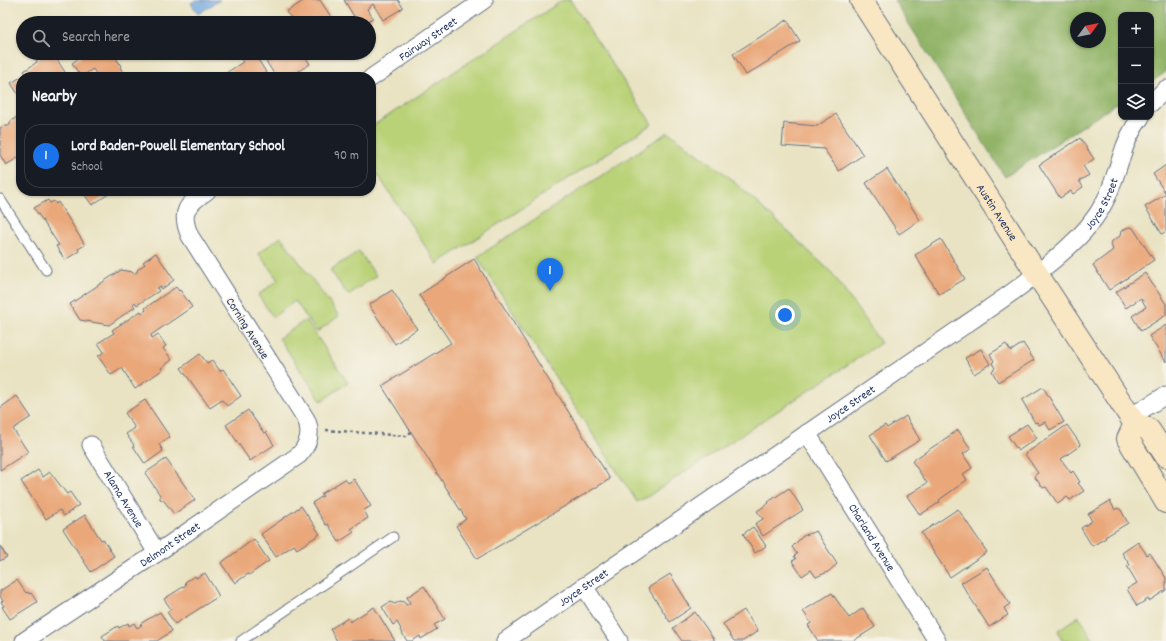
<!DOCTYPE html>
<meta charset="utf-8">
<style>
body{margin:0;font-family:Dekko,sans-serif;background:#242831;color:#f1f3f6}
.controls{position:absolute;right:12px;top:12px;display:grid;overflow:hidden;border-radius:8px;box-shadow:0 1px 3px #0004}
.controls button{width:36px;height:36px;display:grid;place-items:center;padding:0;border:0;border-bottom:1px solid #363941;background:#171b24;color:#f1f3f6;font:20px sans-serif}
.compass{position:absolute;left:1070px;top:12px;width:36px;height:36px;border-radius:50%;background:#171b24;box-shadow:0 1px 3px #0004;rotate:57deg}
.you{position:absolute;left:785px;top:315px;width:14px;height:14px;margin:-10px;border:3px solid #fff;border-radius:50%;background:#1a73e8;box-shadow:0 0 0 6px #1a73e833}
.badge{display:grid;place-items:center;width:26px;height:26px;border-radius:50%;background:#1a73e8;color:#fff;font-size:13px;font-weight:700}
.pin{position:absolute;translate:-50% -33px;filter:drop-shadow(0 1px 2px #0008)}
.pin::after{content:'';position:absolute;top:21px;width:14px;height:12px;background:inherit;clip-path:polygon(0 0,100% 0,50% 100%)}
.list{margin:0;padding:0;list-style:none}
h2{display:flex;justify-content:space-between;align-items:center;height:52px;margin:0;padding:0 16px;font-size:17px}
h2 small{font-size:13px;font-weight:400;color:#9ea1a6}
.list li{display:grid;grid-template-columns:26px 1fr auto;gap:12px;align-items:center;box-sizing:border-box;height:64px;margin:0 8px 8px;padding:0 8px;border:1px solid #363941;border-radius:16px}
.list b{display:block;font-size:15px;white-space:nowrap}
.list p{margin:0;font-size:13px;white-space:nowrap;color:#9ea1a6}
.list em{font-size:13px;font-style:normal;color:#9ea1a6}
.icon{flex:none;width:22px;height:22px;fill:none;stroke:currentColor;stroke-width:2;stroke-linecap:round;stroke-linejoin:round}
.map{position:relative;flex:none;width:1166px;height:641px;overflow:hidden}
.search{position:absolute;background:#171b24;box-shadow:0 1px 3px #0004;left:16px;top:16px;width:360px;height:44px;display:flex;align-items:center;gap:10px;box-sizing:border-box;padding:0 14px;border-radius:22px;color:#9ea1a6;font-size:15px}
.panel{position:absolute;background:#171b24;box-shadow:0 1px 3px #0004;left:16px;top:72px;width:360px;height:124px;border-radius:16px}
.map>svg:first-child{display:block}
</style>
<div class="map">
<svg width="1166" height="641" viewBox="0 0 1166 641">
<rect width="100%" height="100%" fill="#f7f3e8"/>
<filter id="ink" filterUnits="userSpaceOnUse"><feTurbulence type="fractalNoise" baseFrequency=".025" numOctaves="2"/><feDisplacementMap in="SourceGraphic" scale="8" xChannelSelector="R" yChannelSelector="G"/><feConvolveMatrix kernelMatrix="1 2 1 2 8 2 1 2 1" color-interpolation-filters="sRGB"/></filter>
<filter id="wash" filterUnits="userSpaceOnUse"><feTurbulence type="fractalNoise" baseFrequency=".012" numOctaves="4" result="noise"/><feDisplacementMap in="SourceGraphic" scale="16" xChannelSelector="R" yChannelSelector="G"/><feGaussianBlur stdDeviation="0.9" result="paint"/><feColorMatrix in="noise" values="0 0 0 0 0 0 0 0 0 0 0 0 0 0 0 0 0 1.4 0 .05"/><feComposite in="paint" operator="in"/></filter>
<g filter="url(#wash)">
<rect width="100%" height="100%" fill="#e9e3c3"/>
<g fill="#b9d277" stroke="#6a806a">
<polygon points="563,0 570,0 652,124 437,264 371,165 371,127"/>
<polygon points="668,132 723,172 781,225 832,273 881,343 647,497 637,502 477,257"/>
<polygon points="281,237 339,316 317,332 295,301 273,317 258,295 278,280 258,253"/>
<polygon points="359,251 376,276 348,295 330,270"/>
<polygon points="306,320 348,383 321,401 279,338"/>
<polygon points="1079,616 1094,641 1062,641 1058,630"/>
</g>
<path fill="#92b468" stroke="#567263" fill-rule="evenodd" d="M894,0H1166V72L1151,82V15H1121V101L1005,177ZM1076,18H1100V42H1076Z"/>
<polygon fill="#72a7df" stroke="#466b9e" points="196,0 220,0 198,14 191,3"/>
<g id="blocks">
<g fill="#eaa87a">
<polygon points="305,0 320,0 335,23 291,23 290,21 292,19 286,12"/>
<polygon points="344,0 398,0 403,8 383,20 373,4 367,9 373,18 365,23 358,23"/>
<polygon points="787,20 800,41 746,75 733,54"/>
<polygon points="47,53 53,53 68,77 21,77 21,99 11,83 26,74 24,71 37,62 36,60"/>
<polygon points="83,53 113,53 121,66 120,67 123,73 117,77 98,77 93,69 81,77 72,63 84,55"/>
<polygon points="237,53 254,53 269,77 228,77 226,73 243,62"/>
<polygon points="261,53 303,53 310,64 297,72 301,77 276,77"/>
<polygon points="836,114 863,155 839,171 824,149 782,146 784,123 817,126"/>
<polygon points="18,116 21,117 21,156 6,165 0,155 0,128 5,125 6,127 10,125 10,122"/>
<polygon points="1080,138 1094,159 1083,166 1089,175 1079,181 1083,187 1073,194 1071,191 1060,198 1039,165"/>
<polygon points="1166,165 1166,231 1162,234 1145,207 1166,194 1153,174"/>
<polygon points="887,169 920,220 899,234 866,183"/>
<polygon points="82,191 113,191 92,205"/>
<polygon points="48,200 50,203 54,201 56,204 58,202 85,245 78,249 79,251 65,260 56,246 59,245 34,208"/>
<polygon points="1129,227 1133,228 1154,260 1109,290 1093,265 1113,250 1111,245 1112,241 1120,236 1121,231"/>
<polygon points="941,239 965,279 939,294 915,255"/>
<polygon points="156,253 174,280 162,289 160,286 157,288 159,291 137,305 135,302 133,304 135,307 109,325 80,320 70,304 121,270 132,272 134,274 138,271 137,270 145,264 143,262"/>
<polygon points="474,259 610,479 477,559 456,526 466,519 382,386 451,343 419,295"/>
<polygon points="1145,273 1166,304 1166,315 1141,331 1132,316 1146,307 1141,298 1126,308 1116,292"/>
<polygon points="176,287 179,291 180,290 192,307 151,335 152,338 158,334 166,346 163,348 172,360 161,368 162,370 135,389 122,368 111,375 98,356 104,352 98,343 114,333 112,330 141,311 142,313 146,310 145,308"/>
<polygon points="392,290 417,329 395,344 369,305"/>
<polygon points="1166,325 1166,362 1149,336"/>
<polygon points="1023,343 1034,360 998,382 992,371 995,368 992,363 994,361 990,354 1006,344 1011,351"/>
<polygon points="981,349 990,364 974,374 965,358"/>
<polygon points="200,354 207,363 212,360 220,371 223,369 241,396 227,406 222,400 210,408 181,368"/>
<polygon points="1043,387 1064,422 1050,430 1045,422 1039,425 1037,422 1035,423 1022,400"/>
<polygon points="17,396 31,417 13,429 28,452 0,470 0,408"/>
<polygon points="145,400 170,437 159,444 163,451 145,464 133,446 134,445 126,434 135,428 125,413"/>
<polygon points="248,410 264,433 266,432 274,445 250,461 226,425"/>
<polygon points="906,416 920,440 886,461 870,435 885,425 887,428"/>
<polygon points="1027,424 1037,438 1018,451 1008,436"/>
<polygon points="1067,425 1081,445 1061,459 1071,473 1073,471 1080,482 1078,483 1084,491 1070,500 1067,497 1058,504 1046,487 1043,488 1034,476 1038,473 1025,454"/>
<polygon points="958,430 971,449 963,454 972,468 963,474 967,480 939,500 940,502 920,515 907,496 927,483 912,461"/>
<polygon points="166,459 195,500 174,514 164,501 160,499 160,495 145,473"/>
<polygon points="38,470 43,477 50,472 67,494 70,492 79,505 64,516 60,510 46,519 21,481"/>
<polygon points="345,479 348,483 354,479 371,506 364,510 368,518 351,529 354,532 339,542 328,524 326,525 312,503 323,496 321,494"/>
<polygon points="789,488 803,510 763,536 755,524 763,519 757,511 769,503 768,502"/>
<polygon points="1110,501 1115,510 1117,508 1121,510 1128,523 1105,537 1106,538 1092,546 1081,528 1092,521 1088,514"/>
<polygon points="301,506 320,534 297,549 294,545 276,557 261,534"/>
<polygon points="958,509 987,552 950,577 921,533"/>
<polygon points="85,515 101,540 103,539 114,556 91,572 63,529"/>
<polygon points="753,527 766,546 755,553 743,534"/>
<polygon points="816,531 837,564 828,572 816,577 811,570 802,576 792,561 796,559 794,556 797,554 792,547 803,536"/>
<polygon points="254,539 269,561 249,575 248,574 235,583 221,563"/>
<polygon points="1138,542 1147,555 1150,553 1166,578 1166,590 1149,601 1148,599 1137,606 1127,589 1137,583 1127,566 1130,565 1122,553"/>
<polygon points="0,546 7,557 0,561"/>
<polygon points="987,567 1010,604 1004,608 1008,615 989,627 961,583"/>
<polygon points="205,573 219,596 175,624 167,612 171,609 164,599 186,585 185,582 195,576 196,578"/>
<polygon points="670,574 691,608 670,622 648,588"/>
<polygon points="17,580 26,593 28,592 29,594 31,593 37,602 10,619 2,607 4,606 1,602 3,601 0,596 0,591"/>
<polygon points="424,586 445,619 434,625 437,629 421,639 420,636 412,641 407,641 400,630 401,629 397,622 393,625 382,607 390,602 395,604 400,601 404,602 406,605 410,603 407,597"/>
<polygon points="832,593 849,618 863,608 875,627 853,641 818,641 808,625 811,623 803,611"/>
<polygon points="374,607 395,641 337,641 330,629 348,618 350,622"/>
<polygon points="744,610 758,631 743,641 734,641 723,624"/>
<polygon points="160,612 172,631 157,641 105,641 102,636 118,626 119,628 128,623 129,626 134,623 137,628 142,625 140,624"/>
<polygon points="695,612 715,641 682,641 673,628"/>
</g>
</g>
</g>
<g filter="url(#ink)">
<use href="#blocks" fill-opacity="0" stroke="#636e81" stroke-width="1"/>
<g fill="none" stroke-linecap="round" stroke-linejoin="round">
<g stroke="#636e81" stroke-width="11">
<g id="service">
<polyline points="0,199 46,270"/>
<polyline points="241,641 393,537"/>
</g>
</g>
<g stroke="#636e81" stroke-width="19">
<g id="minor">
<path id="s1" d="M371,78L484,0"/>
<polyline points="1151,103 1166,89"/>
<polyline points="1130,417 1166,395"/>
<path id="s2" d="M807,433L937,641"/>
<path id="s3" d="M91,445L157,553"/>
<polyline points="584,586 619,641"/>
<path id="s4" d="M24,641L157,553L299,455C309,444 312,432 306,419L190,236C179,211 187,205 207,191"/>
<path id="s5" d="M505,641L962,327C997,303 1033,279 1065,250C1081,236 1095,221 1105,201C1112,188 1116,172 1121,158C1125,144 1132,129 1141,117"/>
</g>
</g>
<g stroke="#636e81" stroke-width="24">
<g id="secondary">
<path id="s6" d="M861,0L1037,274L1135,424L1145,427L1149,430L1166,456"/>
<polyline points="1135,424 1128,439 1166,502"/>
</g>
</g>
<polyline stroke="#636e81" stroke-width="2.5" stroke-dasharray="3 3" stroke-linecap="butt" points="326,430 406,436 411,432"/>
<use href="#service" stroke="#fff" stroke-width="9"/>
<use href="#minor" stroke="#fff" stroke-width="17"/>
<use href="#secondary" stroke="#f9e7c3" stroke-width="22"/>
</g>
</g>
<g text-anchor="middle" stroke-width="3" stroke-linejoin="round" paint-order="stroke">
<g font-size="12" fill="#1b2f5e" stroke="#f7f3e8">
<text dy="4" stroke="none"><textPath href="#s1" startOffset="69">Fairway Street</textPath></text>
<text dy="4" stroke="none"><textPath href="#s5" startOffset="743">Joyce Street</textPath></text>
<text dy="4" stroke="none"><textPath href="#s6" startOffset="252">Austin Avenue</textPath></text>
<text transform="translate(248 328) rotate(58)" y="4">Corning Avenue</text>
<text dy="4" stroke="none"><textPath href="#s5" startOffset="419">Joyce Street</textPath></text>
<text dy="4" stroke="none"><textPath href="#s3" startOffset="63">Alama Avenue</textPath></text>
<text dy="4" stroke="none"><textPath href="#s2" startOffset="123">Charland Avenue</textPath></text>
<text dy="4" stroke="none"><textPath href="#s4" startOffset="175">Delmont Street</textPath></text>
<text dy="4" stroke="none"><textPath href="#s5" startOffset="95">Joyce Street</textPath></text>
</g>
</g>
</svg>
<div class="controls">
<button>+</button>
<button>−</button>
<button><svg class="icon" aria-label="layers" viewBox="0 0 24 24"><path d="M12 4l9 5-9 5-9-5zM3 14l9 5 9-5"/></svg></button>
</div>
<svg class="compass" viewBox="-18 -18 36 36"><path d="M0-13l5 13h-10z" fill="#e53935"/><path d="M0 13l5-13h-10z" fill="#9ea1a6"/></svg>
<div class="you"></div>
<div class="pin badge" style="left:550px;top:291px">1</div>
<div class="search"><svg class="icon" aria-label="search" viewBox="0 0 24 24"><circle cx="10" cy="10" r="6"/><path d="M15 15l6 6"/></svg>Search here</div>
<section class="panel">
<h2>Nearby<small></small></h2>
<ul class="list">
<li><span class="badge">1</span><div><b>Lord Baden-Powell Elementary School</b><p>School</p></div><em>90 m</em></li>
</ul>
</section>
</div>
